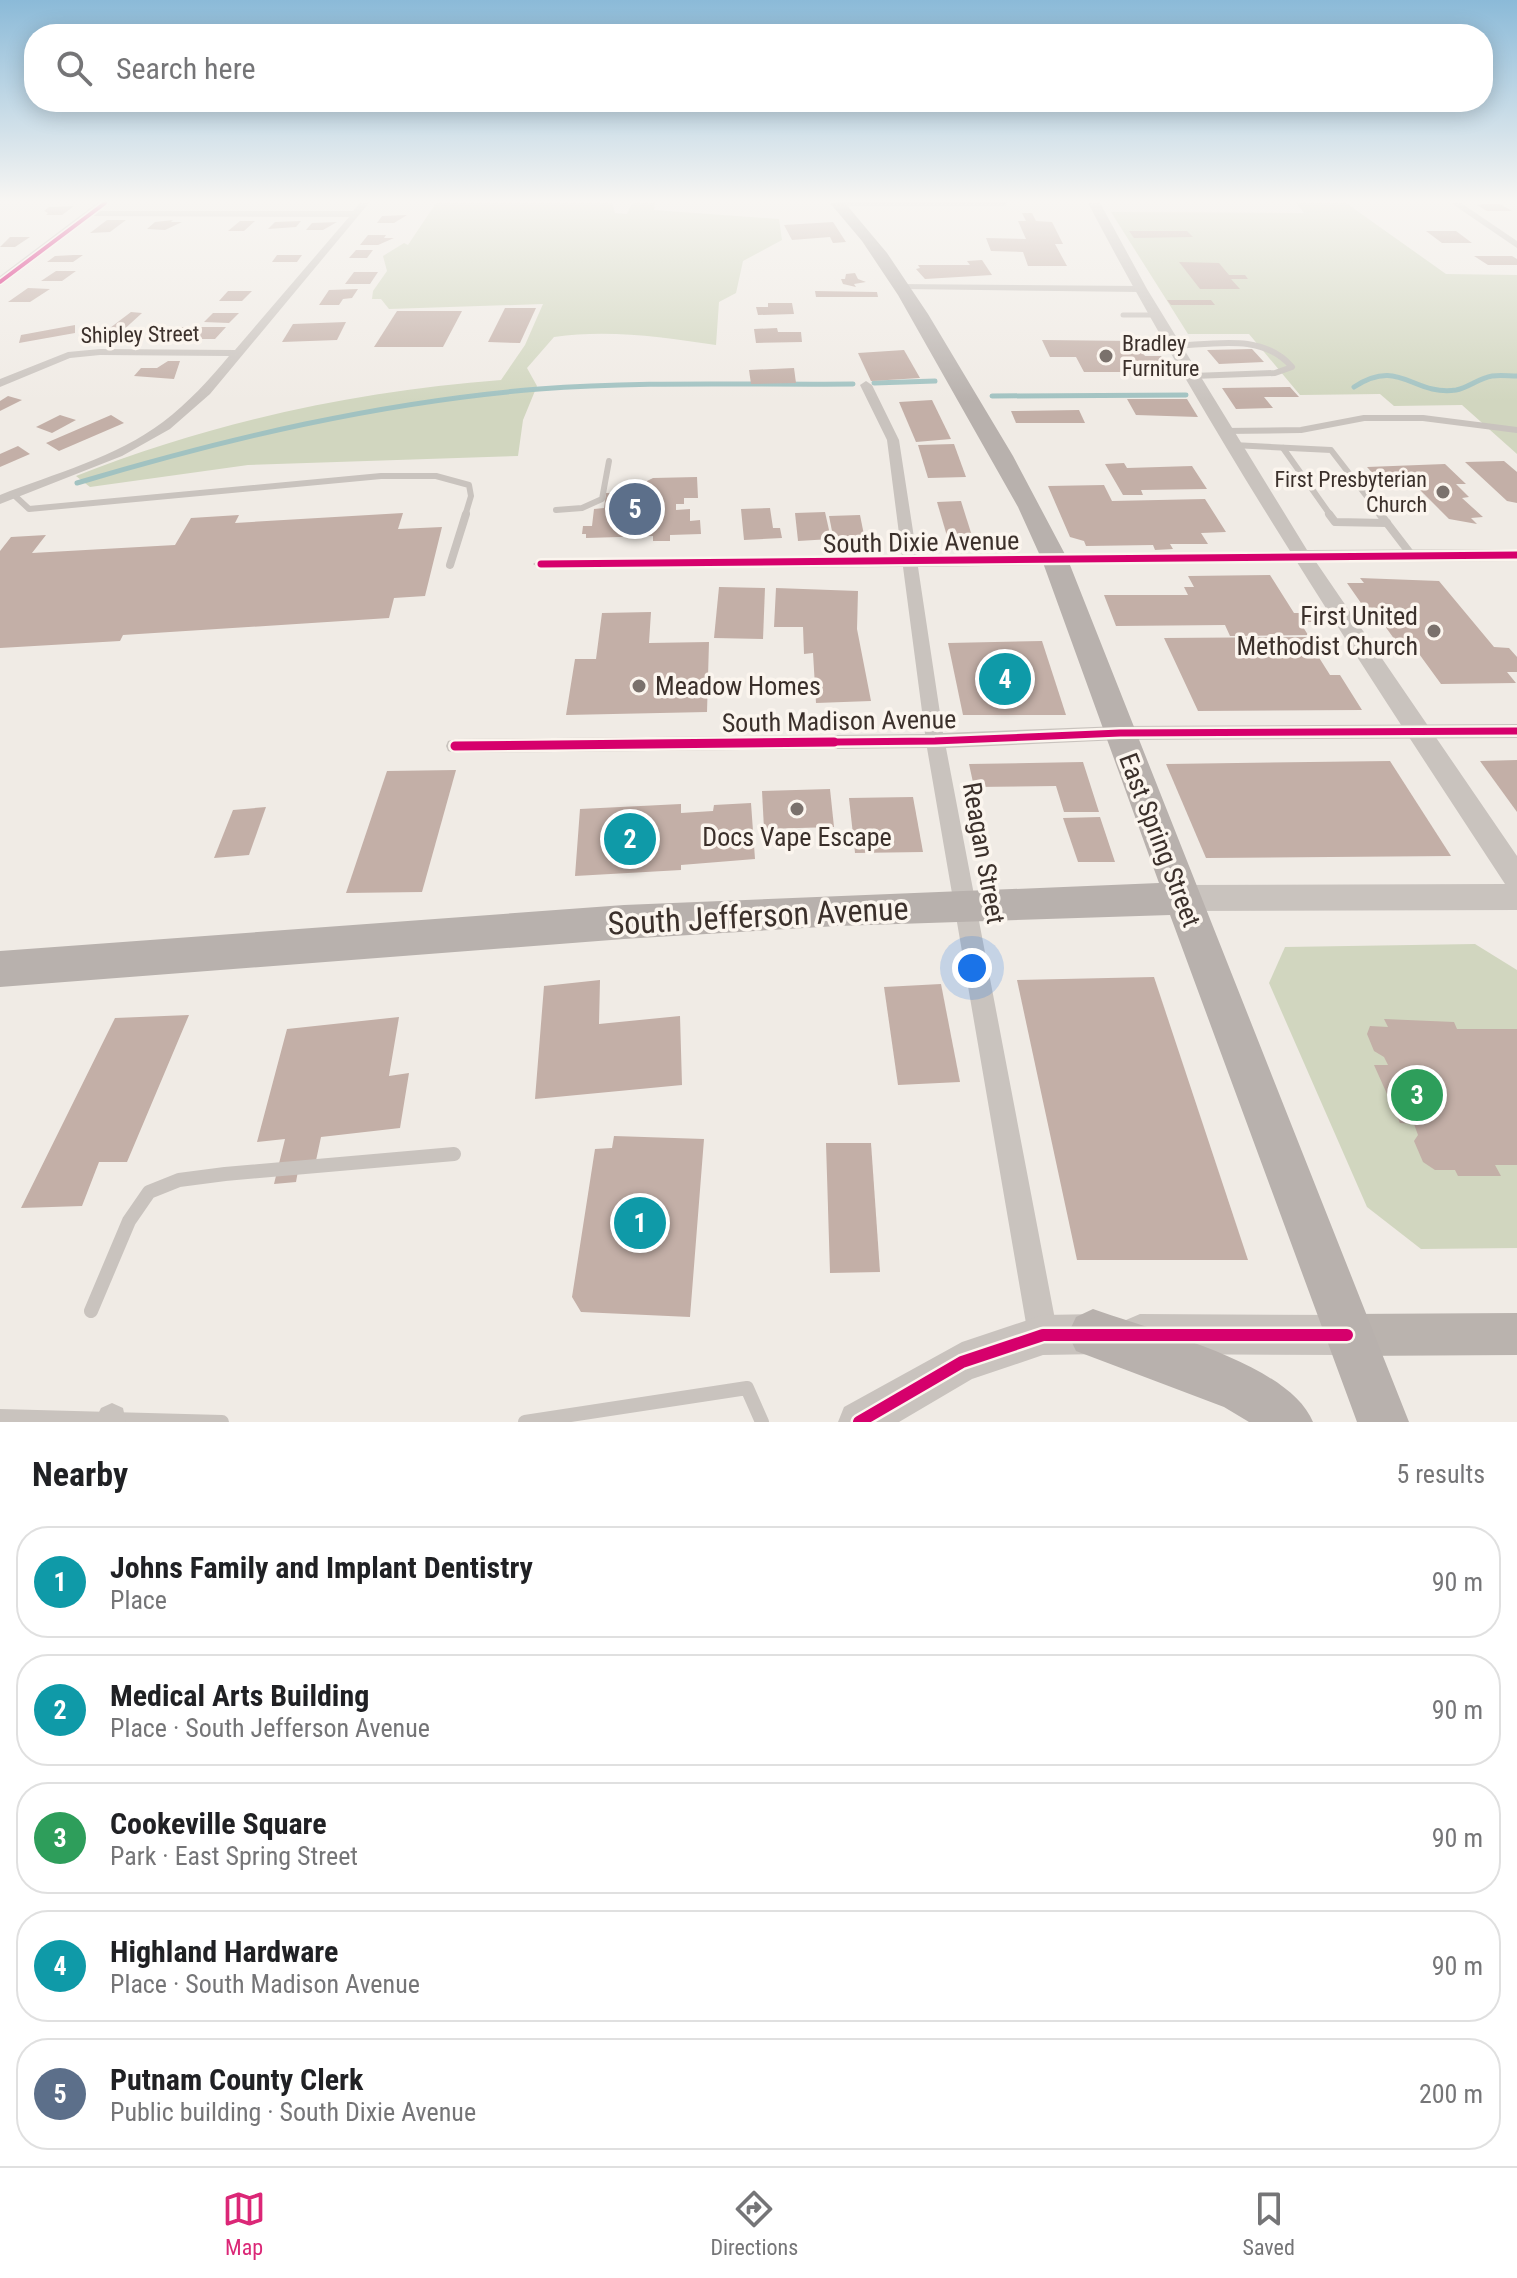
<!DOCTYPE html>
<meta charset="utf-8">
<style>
body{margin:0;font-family:"Roboto Condensed",sans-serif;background:#f6f6f6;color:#202124}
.you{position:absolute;left:972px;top:968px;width:28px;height:28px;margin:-20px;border:6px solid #fff;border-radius:50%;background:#1a73e8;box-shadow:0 0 0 12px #1a73e833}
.badge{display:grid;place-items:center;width:52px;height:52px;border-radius:50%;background:#db2777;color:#fff;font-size:26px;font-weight:700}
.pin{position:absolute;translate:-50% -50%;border:4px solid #fff;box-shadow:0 2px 8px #0006}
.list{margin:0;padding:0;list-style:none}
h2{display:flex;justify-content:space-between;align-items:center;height:104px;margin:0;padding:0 32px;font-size:34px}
h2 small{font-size:26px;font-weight:400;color:#757577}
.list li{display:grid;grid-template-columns:52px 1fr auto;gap:24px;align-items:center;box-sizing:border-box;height:112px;margin:0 16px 16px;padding:0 16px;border:2px solid #e0e0e0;border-radius:32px}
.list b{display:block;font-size:30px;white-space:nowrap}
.list p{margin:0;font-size:26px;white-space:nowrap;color:#757577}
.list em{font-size:26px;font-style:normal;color:#757577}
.icon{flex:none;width:44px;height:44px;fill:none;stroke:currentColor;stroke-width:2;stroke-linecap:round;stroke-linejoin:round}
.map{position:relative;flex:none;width:1517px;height:1422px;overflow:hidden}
.search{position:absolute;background:#fff;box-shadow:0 4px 20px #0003;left:24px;right:24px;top:24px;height:88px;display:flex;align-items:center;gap:20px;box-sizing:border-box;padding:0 28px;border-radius:32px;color:#757577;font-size:30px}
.sheet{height:744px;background:#fff}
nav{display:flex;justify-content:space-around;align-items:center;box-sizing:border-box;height:112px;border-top:2px solid #e0e0e0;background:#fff;font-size:22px;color:#757577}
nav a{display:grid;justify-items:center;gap:4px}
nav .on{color:#db2777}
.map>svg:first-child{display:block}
</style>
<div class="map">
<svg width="1517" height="1422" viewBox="0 0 1517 1422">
<rect width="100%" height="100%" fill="#f0ebe5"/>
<g fill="#d1d6bf">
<path d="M436,203H612L615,213L627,214L632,203H655L654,210L779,219L782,240L743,261L736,293L719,302L716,345C663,337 608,329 554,337L527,368L537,386L523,420L518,456L248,465L90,487L76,476C213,422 355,391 501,380L525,345L543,304L389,309L381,299H372L373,291L387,271L383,256L404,243L408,245Z"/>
<polygon points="1296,203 1346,203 1446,274 1517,275 1517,454 1462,405 1394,406 1380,394 1300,395 1249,334 1188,334 1111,212 1304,213"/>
<polygon points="1475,944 1517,970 1517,1248 1421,1249 1367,1207 1269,983 1285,947"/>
</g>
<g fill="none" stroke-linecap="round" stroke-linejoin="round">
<g stroke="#a1c2c1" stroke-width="5">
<polyline points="874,383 935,381"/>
<path d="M1354,387C1400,357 1412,396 1456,390C1468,388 1479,378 1492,376C1500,375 1509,376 1517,376"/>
<polyline points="992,396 1186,395"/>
<path d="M77,483C228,438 381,402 539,389C643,381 748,385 853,384"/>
</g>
</g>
<g fill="#c3afa7">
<polygon points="1482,204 1500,204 1512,211 1487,211 1477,205"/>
<polygon points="74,206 62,215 46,215 48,213 44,211 49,207"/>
<polygon points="1022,213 1032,213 1036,221 1052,222 1063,244 1055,244 1067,266 1028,266 1023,252 991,251 986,238 1026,239 1018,221 1026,221"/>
<polygon points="407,215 394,223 377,223 382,216"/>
<polygon points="107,220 126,220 110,232 90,233"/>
<polygon points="173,220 171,222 182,222 165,230 147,229 155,222"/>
<polygon points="240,221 255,221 244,231 228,231"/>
<polygon points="301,221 296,227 268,229 275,222"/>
<polygon points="337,222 323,230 306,230 312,223"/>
<polygon points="833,222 846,242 833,243 830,237 792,240 784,225"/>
<polygon points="1129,231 1187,231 1193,237 1134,238"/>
<polygon points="1426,231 1456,231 1472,243 1442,243"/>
<polygon points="368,235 386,235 384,238 394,238 378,245 360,245"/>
<polygon points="10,237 30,237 15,247 0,247"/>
<polygon points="356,250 373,250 367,258 349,258"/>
<polygon points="74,255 83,255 73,262 47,262 55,256"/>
<polygon points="277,255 302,255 297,262 272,262"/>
<polygon points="1474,256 1512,256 1517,259 1517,265 1488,265"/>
<polygon points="982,260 992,275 925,279 916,269 920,268 918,265 970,265 967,261"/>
<polygon points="1179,262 1219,263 1229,275 1245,275 1248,279 1231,279 1240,289 1200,289"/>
<polygon points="56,271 76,271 62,281 41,281"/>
<polygon points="354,272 378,272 370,284 345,284"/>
<polygon points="855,273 858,279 866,282 854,284 856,287 843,284 841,279 845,279 846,274"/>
<polygon points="28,288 50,289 30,302 8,302"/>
<polygon points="358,289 352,298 343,299 339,305 319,305 329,290"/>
<polygon points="228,291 252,291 242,301 219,301"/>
<polygon points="815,291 877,292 878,297 816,297"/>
<polygon points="1167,300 1211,300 1215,305 1171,305"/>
<polygon points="768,303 792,303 794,314 758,315 756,307 768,307"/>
<polygon points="505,308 536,308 520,343 488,342"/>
<polygon points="397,311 462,311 443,347 374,347"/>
<polygon points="131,312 142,313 119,334 102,334"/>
<polygon points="213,313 239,313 229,323 204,322"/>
<polygon points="346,322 337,340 282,342 293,324"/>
<polygon points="75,325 75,333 19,343 21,335"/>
<polygon points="161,327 184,327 171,340 148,340"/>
<polygon points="198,327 226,327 215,339 187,339"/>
<polygon points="777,328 778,332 801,332 802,342 756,343 754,329"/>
<polygon points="1042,340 1135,341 1145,356 1161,356 1172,372 1084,372 1076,357 1050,357"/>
<polygon points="1252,349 1264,362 1219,364 1207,350"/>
<polygon points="904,350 920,378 871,381 858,353"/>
<polygon points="168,361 180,361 174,379 134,376 141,368 157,368"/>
<polygon points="794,368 796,383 751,384 749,370"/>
<polygon points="1290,387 1299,397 1264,397 1273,408 1236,409 1222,388"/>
<polygon points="8,396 22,400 0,411 0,401"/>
<polygon points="1127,399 1187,399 1198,417 1136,415"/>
<polygon points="932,400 951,439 916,442 899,402"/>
<polygon points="1079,410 1085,423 1016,423 1011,411"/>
<polygon points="60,415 76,420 52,433 36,427"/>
<polygon points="111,415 124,423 59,451 46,443"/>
<polygon points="954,444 966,477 928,478 918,445"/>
<polygon points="18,446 30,454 0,467 0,454"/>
<polygon points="1504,461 1517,472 1517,503 1507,501 1465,462"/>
<polygon points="1124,463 1127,468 1192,466 1207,489 1141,490 1143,495 1123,495 1105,464"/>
<polygon points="1445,464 1466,484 1456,484 1469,497 1462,498 1483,517 1471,518 1477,524 1449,519 1416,486 1385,487 1367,467"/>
<polygon points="697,477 698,498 684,498 684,504 676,504 676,510 690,509 690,521 700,520 701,534 670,535 670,541 653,541 653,536 586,538 586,534 582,534 583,526 592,526 594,509 604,508 606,493 612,493 613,489 647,488 647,481 653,478"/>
<polygon points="1104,485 1112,501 1205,499 1226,532 1201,533 1208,544 1170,544 1173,549 1155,550 1153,545 1086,546 1084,541 1070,537 1048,486"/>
<polygon points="961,501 972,536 947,536 937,502"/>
<polygon points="770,508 773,528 780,528 782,538 744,540 741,509"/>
<polygon points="825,512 831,539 798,541 795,513"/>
<polygon points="403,513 398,529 442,527 425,596 394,598 389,618 123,635 120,641 0,648 0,551 11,537 46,535 32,553 175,545 191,518 239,515 235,523"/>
<polygon points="860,515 865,540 834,541 829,516"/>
<polygon points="1270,575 1294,613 1368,613 1347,583 1364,583 1360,578 1439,581 1494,647 1509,648 1517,657 1517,672 1507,672 1516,683 1441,684 1414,647 1400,647 1382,622 1300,622 1308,635 1230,636 1225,625 1116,626 1104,595 1188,595 1184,587 1194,587 1188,576"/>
<polygon points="719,587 765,588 763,639 714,638"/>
<polygon points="776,588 858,591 857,629 871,701 816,703 813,653 804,654 803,627 774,627"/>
<polygon points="651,612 649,643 709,642 707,712 566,715 575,659 596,659 602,613"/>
<polygon points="1306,637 1330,675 1340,675 1362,710 1198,711 1164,638"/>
<polygon points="1042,641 1066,715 963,715 948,643"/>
<polygon points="1517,760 1517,812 1480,761"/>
<polygon points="1390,761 1451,856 1206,858 1166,764"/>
<polygon points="1083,762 1099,812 1064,812 1056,786 974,787 969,764"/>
<polygon points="456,770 422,892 346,893 387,771"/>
<polygon points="830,789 834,827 764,829 762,791"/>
<polygon points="913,797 923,852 855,853 849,798"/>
<polygon points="751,803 755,859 681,865 681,870 575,876 580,809 681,804 681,813 713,811 714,805"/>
<polygon points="266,807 249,855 214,858 233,810"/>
<polygon points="1100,817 1115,862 1078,862 1063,818"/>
<polygon points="1154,977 1248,1260 1077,1260 1017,980"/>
<polygon points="600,980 599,1024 680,1016 682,1085 535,1099 544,986"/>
<polygon points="941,984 960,1082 898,1085 884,987"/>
<polygon points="189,1015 127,1162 99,1162 82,1206 21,1208 115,1018"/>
<polygon points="399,1017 389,1076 409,1073 400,1128 321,1137 314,1170 298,1171 296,1182 274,1184 285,1139 257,1142 287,1029"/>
<polygon points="1384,1019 1454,1022 1457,1029 1517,1029 1517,1165 1495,1165 1501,1176 1458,1176 1455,1170 1435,1170 1423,1162 1414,1141 1418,1135 1414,1124 1400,1123 1374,1065 1388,1065 1384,1057 1374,1051 1367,1034 1370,1026 1388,1027"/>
<polygon points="614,1136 704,1139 690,1317 581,1312 572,1297 595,1149 612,1148"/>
<polygon points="826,1143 871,1143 880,1272 830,1273"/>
</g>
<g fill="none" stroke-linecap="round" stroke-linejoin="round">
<g stroke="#c9c3be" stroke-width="5">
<polyline points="837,204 1005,203"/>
<polyline points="1123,315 1156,315"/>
</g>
<g stroke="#c9c3be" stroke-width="6">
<path d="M1175,346C1215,344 1263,333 1292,367L1275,373L1193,376"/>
<polyline points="1224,431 1301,430 1364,418 1423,418 1517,430"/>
<polyline points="1233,445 1331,450 1382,516"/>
<polyline points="1283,448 1331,516"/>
<polyline points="14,495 29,509 381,476 436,476 469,485 471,496 465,516"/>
<polyline points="556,510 582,508 602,499 609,461"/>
</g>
<g stroke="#c9c3be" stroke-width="8">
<polyline points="1329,514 1335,522 1387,523"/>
<polyline points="1380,514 1413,557"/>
<polyline points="450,565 466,514"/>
</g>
<g stroke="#c9c3be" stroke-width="14">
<polyline points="91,1311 129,1221 149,1192 179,1180 225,1174 454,1154"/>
<polyline points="0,1416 222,1422"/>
<polyline points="525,1422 747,1388 762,1422"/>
</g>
<g fill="#c9c3be" fill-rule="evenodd">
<path d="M360,203H369L210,394L170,429L122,456L0,504V495C53,474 117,457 163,422C188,403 209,380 229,356L100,355L70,358L0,387V379L68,352L100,349L235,350L349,217L92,216L89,211H353Z"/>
<polygon points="1451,203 1461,203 1517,241 1517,248"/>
<polygon points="899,284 1140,286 1145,289 1140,292 903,289 898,286"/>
<polygon points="866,381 872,385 899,440 917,557 1301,551 1309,556 1301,561 918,567 943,733 1120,726 1517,724 1517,738 1120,740 946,748 1058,1335 1053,1345 1043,1350 1033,1345 1028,1335 927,748 455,753 448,751 446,746 448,741 455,739 925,734 903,567 541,569 533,564 541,559 902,557 887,440 860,385"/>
<polygon points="112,1403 123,1408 126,1422 94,1422 101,1408"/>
</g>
<g fill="#c9c3be" fill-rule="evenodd">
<polygon points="97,203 110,203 0,286 0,276"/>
<path d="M1088,203H1100L1147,289L1307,550L1517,549V561L1316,562L1517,856V910L1181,911L1171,907L1167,898L1171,889L1181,885L1505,884C1359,661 1212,439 1088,203Z"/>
<polygon points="1100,1314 1114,1320 1120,1334 1114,1348 1100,1354 1043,1355 972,1379 899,1422 838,1422 844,1407 962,1342 1043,1315"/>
<polygon points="1140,1314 1347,1315 1361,1321 1367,1335 1361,1349 1347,1355 1140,1354 1126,1348 1120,1334 1126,1320"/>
</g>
<polygon fill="#bab3ae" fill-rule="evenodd" points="1517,1313 1517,1355 1347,1356 1332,1350 1326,1335 1332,1320 1347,1314"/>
<g fill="#b8b1ad" fill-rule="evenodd">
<polygon points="830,203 845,203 887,253 928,314 1013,456 1068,560 1409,1422 1357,1422 1170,915 838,926 624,939 0,987 0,951 624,905 1159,883 1042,560 1018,507 898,295 862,241"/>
<path d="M1093,1309C1153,1331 1288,1362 1313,1422H1249L1224,1407L1076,1351L1068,1334L1076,1317Z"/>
</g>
<g stroke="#fbf5ee" stroke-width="7">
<polyline id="cycleway-far3" points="0,282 105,203"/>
</g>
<g stroke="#fbf5ee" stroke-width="12">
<g id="cycleway-far2">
<polyline points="541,564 1517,555"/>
<polyline points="642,744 935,741 1120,733 1517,731"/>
</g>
</g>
<g stroke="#fbf5ee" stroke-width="14">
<polyline id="cycleway-far1" points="455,746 834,742"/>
</g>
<g stroke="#fbf5ee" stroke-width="17">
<polyline id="cycleway" points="859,1422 962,1362 1043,1335 1347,1335"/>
</g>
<use href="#cycleway-far3" stroke="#d6006c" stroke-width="4"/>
<use href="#cycleway-far2" stroke="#d6006c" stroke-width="7"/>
<use href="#cycleway-far1" stroke="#d6006c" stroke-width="9"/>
<use href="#cycleway" stroke="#d6006c" stroke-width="12"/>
</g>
<linearGradient id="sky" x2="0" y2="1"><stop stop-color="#8bbad8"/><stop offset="0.5" stop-color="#f8f6f3"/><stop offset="1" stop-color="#f8f6f3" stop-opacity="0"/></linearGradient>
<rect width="1517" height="402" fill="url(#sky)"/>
<g fill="#7a716c" stroke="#fbf5ee" stroke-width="3">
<circle cx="1106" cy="356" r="8"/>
<circle cx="1443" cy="492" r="8"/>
<circle cx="1434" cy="631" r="8"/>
<circle cx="639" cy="686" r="8"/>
<circle cx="797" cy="809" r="8"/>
</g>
<g text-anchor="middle" stroke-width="7" stroke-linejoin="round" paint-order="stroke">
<g font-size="22" fill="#3b302b" stroke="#fbf5ee">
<text transform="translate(140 334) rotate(-1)" y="8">Shipley Street</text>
</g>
<g font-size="22" fill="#3b302b" stroke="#fbf5ee" text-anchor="start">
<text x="1122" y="351">Bradley<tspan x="1122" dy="25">Furniture</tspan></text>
<text x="1427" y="487" text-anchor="end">First Presbyterian<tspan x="1427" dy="25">Church</tspan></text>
</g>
<g font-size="26" fill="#3b302b" stroke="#fbf5ee">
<text transform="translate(921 542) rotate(-1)" y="9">South Dixie Avenue</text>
<text transform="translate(839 721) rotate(-1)" y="9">South Madison Avenue</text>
<text transform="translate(1160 840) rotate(69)" y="9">East Spring Street</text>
<text transform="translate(984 853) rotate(80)" y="9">Reagan Street</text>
</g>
<g font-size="26" fill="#3b302b" stroke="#fbf5ee" text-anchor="end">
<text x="1418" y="625">First United<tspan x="1418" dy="30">Methodist Church</tspan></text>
<text x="655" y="695" text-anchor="start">Meadow Homes</text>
<text x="797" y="846" text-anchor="middle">Docs Vape Escape</text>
</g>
<g font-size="32" fill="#3b302b" stroke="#fbf5ee">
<text transform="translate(758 916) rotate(-3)" y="11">South Jefferson Avenue</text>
</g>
</g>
</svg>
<div class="you"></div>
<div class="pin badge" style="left:640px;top:1223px;background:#0f9aa8">1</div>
<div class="pin badge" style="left:630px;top:839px;background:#0f9aa8">2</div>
<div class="pin badge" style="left:1417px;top:1095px;background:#2e9e5b">3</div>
<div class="pin badge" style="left:1005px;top:679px;background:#0f9aa8">4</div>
<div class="pin badge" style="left:635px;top:509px;background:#5c6f8a">5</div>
<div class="search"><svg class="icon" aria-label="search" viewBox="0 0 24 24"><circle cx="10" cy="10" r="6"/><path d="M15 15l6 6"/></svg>Search here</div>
</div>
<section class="sheet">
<h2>Nearby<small>5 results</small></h2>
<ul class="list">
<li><span class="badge" style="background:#0f9aa8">1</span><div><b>Johns Family and Implant Dentistry</b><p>Place</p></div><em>90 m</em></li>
<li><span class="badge" style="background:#0f9aa8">2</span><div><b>Medical Arts Building</b><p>Place · South Jefferson Avenue</p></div><em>90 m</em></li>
<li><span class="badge" style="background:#2e9e5b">3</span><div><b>Cookeville Square</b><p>Park · East Spring Street</p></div><em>90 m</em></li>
<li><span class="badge" style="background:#0f9aa8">4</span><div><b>Highland Hardware</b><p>Place · South Madison Avenue</p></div><em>90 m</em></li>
<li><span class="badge" style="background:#5c6f8a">5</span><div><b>Putnam County Clerk</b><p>Public building · South Dixie Avenue</p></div><em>200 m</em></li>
</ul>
</section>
<nav>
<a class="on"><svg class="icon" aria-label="map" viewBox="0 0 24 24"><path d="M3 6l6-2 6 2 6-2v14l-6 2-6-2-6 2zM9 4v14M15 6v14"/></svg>Map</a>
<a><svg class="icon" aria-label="directions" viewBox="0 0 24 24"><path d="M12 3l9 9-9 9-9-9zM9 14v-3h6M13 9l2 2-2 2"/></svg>Directions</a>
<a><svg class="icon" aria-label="saved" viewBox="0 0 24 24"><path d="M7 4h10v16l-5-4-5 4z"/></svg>Saved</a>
</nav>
